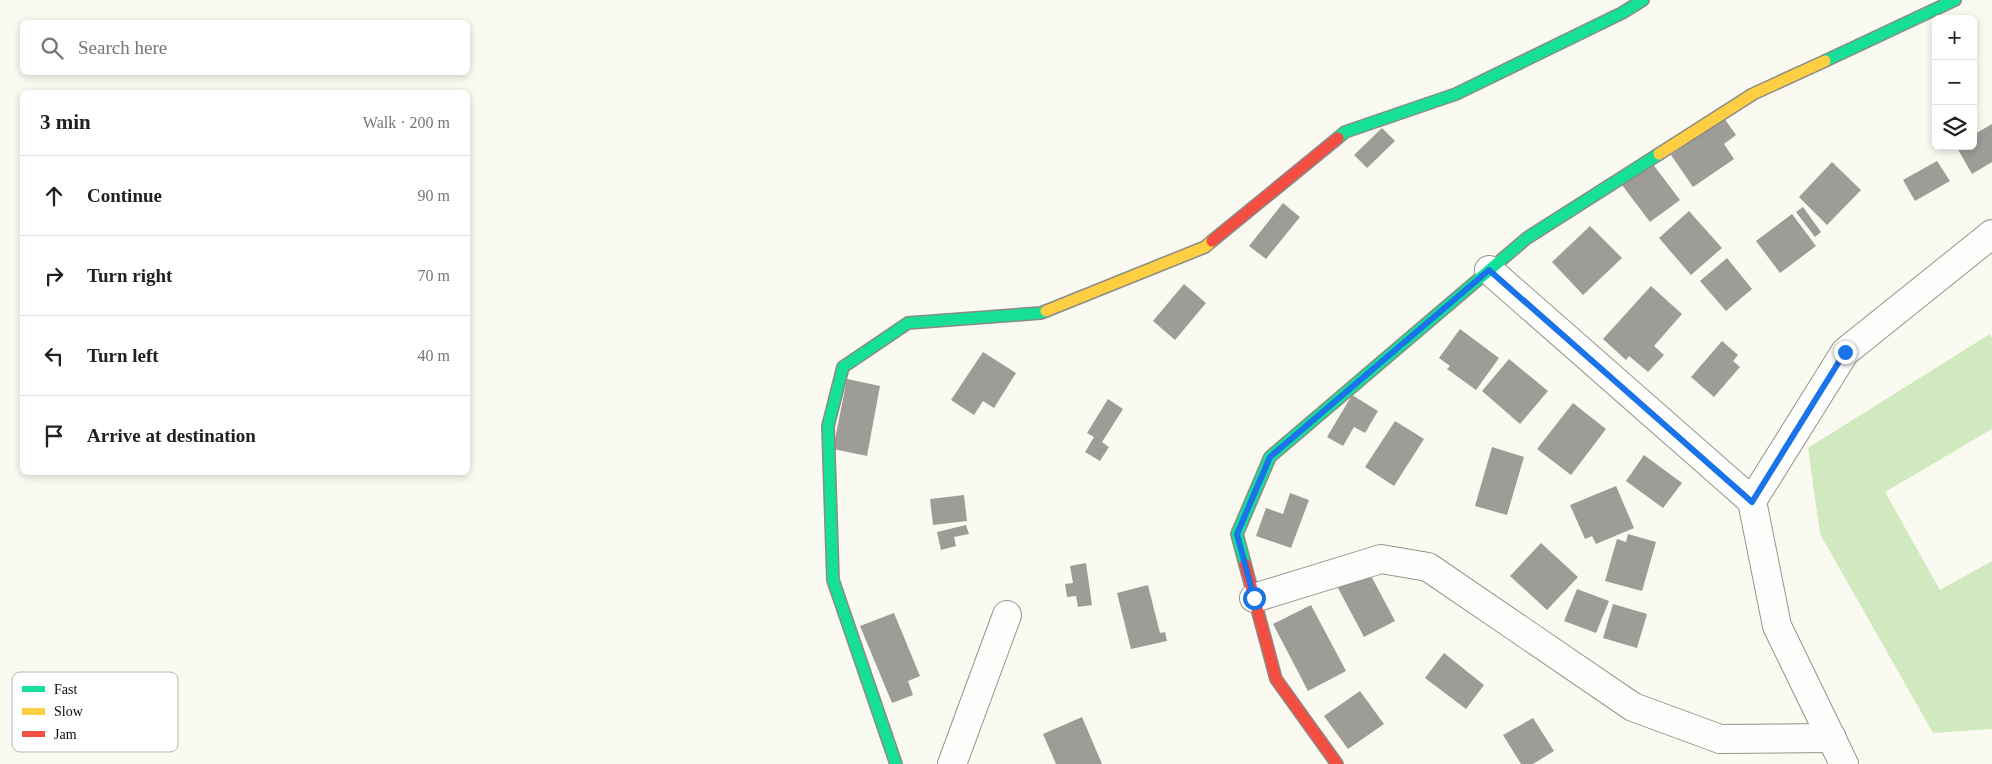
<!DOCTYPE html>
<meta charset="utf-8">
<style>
body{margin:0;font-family:"Times New Roman",serif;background:#f6f6f6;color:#202124}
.controls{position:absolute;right:15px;top:15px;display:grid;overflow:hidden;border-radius:8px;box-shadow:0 2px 8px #0003}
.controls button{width:45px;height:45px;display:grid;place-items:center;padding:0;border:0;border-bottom:1px solid #e0e0e0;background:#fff;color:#202124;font:25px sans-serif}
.stop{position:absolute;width:15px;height:15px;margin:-11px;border:4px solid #1a73e8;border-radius:50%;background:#fff}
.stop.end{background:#1a73e8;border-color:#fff;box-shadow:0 1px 5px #0008}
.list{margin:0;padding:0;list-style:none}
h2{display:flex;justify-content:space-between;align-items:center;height:65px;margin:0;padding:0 20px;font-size:21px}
h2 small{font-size:16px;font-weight:400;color:#757577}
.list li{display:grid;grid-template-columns:32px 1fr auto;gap:15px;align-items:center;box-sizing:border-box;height:80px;padding:0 20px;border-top:1px solid #e0e0e0}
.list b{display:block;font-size:19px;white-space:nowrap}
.list em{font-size:16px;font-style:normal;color:#757577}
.icon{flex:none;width:28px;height:28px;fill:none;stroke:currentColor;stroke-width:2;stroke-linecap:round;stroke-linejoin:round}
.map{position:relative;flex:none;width:1992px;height:764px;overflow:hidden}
.search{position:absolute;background:#fff;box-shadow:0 2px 8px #0003;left:20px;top:20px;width:450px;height:55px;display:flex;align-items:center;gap:12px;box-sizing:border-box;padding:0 18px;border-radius:8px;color:#757577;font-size:19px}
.panel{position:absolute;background:#fff;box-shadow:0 2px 8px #0003;left:20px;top:90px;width:450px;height:385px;border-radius:8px}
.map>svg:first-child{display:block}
</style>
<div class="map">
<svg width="1992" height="764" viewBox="0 0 1992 764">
<rect width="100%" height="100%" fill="#fbfaf1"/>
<polygon fill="#d1e9bf" points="1990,334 1992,338 1992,429 1885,492 1940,590 1992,561 1992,729 1933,733 1820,534 1808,448"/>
<g fill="#9e9c97">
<polygon points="1724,118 1736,135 1724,144 1734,159 1693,187 1671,155"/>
<polygon points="1992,124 1992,162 1972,174 1956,146 1973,146 1973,135"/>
<polygon points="1382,128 1395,141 1367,168 1354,155"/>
<polygon points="1937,161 1950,181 1915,201 1903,180"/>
<polygon points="1832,162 1861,190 1827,225 1799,197"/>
<polygon points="1652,163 1680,200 1650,222 1622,185"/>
<polygon points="1283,203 1300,217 1266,259 1249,246"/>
<polygon points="1803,207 1821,232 1815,237 1796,212"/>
<polygon points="1689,211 1722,248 1691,275 1659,238"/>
<polygon points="1792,214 1816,246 1780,273 1756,241"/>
<polygon points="1590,226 1622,258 1583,295 1552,262"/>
<polygon points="1727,258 1752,289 1726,311 1700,281"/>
<polygon points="1184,284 1206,303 1175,340 1153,321"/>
<polygon points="1651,286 1682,314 1654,346 1664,355 1648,372 1629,356 1626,360 1603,339"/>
<polygon points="1460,329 1499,358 1476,390 1447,369 1450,366 1439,358"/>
<polygon points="1722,341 1738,355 1733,361 1740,367 1714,397 1691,377"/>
<polygon points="983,352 1016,373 994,408 983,401 974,415 951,400"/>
<polygon points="1509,359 1548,391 1520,424 1482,391"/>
<polygon points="847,379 880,386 867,456 833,449"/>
<polygon points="1352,395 1378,411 1365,433 1354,427 1343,446 1327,437"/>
<polygon points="1108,399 1123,409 1102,442 1109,447 1100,461 1085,452 1094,437 1087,433"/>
<polygon points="1573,403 1606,429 1571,475 1537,449"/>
<polygon points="1395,421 1424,439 1394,486 1365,467"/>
<polygon points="1492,447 1524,457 1507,515 1475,506"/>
<polygon points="1644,455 1682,483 1663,508 1626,481"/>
<polygon points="1616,486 1634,528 1596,544 1592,536 1585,539 1570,505"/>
<polygon points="1290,493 1309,500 1291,548 1256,536 1266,508 1283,514"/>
<polygon points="964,495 967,521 933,525 930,499"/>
<polygon points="966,525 969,534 954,537 956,546 941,550 937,532"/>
<polygon points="1628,534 1656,542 1642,591 1605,581 1617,539 1626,542"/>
<polygon points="1541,543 1578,577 1547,610 1510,576"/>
<polygon points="1086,563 1092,605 1078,607 1076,596 1067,597 1065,584 1073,583 1070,566"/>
<polygon points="1369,572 1395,621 1364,637 1338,588"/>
<polygon points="1148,585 1160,633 1165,632 1167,641 1131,649 1117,593"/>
<polygon points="1577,589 1609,601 1596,633 1564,621"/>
<polygon points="1613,604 1647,614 1637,648 1603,638"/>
<polygon points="1311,605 1346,671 1308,691 1273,624"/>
<polygon points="894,613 920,676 908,681 913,695 892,703 860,626"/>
<polygon points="1444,653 1484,685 1466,709 1425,678"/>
<polygon points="1360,691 1384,724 1348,749 1324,716"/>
<polygon points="1082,717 1102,764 1056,764 1043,734"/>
<polygon points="1533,718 1554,751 1533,764 1521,764 1503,735"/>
</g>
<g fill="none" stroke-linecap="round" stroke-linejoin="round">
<g stroke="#949490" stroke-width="30">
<g id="street">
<polyline points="1489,270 1752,501"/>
<polyline points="1254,598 1381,559 1428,567 1633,707 1720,739 1832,738"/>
<polyline points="952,764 1007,615"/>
<polyline points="1844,764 1777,626 1752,501 1845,352 1992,234"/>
</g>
</g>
<g stroke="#8b8a86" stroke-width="14">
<g id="fast">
<polyline points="1825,61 1955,0"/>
<polyline points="1338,138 1345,132 1456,94 1622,13 1643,0"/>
<polyline points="1245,564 1237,534 1270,457 1527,238 1659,154"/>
<polyline points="896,764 833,580 828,426 843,367 908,323 1041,313 1046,311"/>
</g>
</g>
<g stroke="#8b8a86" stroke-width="14">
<g id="slow">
<polyline points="1659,154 1753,94 1825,61"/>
<polyline points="1046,311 1205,247 1212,241"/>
</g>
</g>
<g stroke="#8b8a86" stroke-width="14">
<g id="jam">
<polyline points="1212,241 1338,138"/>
<polyline points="1245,564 1276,679 1337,764"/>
</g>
</g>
<use href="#street" stroke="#fefefd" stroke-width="28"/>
<use href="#fast" stroke="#16e098" stroke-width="11"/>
<use href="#slow" stroke="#ffcf43" stroke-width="11"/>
<use href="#jam" stroke="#f24e42" stroke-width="11"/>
</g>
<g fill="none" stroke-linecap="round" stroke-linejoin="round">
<polyline stroke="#1a73e8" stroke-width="6" points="1254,598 1237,534 1270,457 1489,270 1752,502 1845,352"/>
</g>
<rect x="12" y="672" width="166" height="80" rx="8" fill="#fff" stroke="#b6b6b6" stroke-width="1"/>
<rect x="22" y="686" width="23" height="6" fill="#16e098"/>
<rect x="22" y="708" width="23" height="7" fill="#ffcf43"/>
<rect x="22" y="731" width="23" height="6" fill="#f24e42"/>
<g font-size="14" fill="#0d0d0d">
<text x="54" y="694">Fast</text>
<text x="54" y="716">Slow</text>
<text x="54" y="739">Jam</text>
</g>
</svg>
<div class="controls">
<button>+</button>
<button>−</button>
<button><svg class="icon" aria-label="layers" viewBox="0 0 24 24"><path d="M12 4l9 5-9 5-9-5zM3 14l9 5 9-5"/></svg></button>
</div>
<div class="stop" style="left:1254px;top:598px"></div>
<div class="stop end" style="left:1845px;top:352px"></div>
<div class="search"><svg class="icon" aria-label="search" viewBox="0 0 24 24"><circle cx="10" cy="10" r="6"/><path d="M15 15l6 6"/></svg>Search here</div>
<section class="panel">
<h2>3 min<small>Walk · 200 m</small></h2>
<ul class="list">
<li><svg class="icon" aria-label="ahead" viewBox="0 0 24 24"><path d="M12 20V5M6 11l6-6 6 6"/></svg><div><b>Continue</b></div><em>90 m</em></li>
<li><svg class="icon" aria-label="right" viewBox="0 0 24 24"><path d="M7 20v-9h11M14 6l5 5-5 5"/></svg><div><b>Turn right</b></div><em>70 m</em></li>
<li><svg class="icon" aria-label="left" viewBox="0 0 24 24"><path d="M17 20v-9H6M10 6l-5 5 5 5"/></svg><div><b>Turn left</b></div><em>40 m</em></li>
<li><svg class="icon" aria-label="arrive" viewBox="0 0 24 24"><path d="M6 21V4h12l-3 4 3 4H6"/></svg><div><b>Arrive at destination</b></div></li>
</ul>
</section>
</div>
